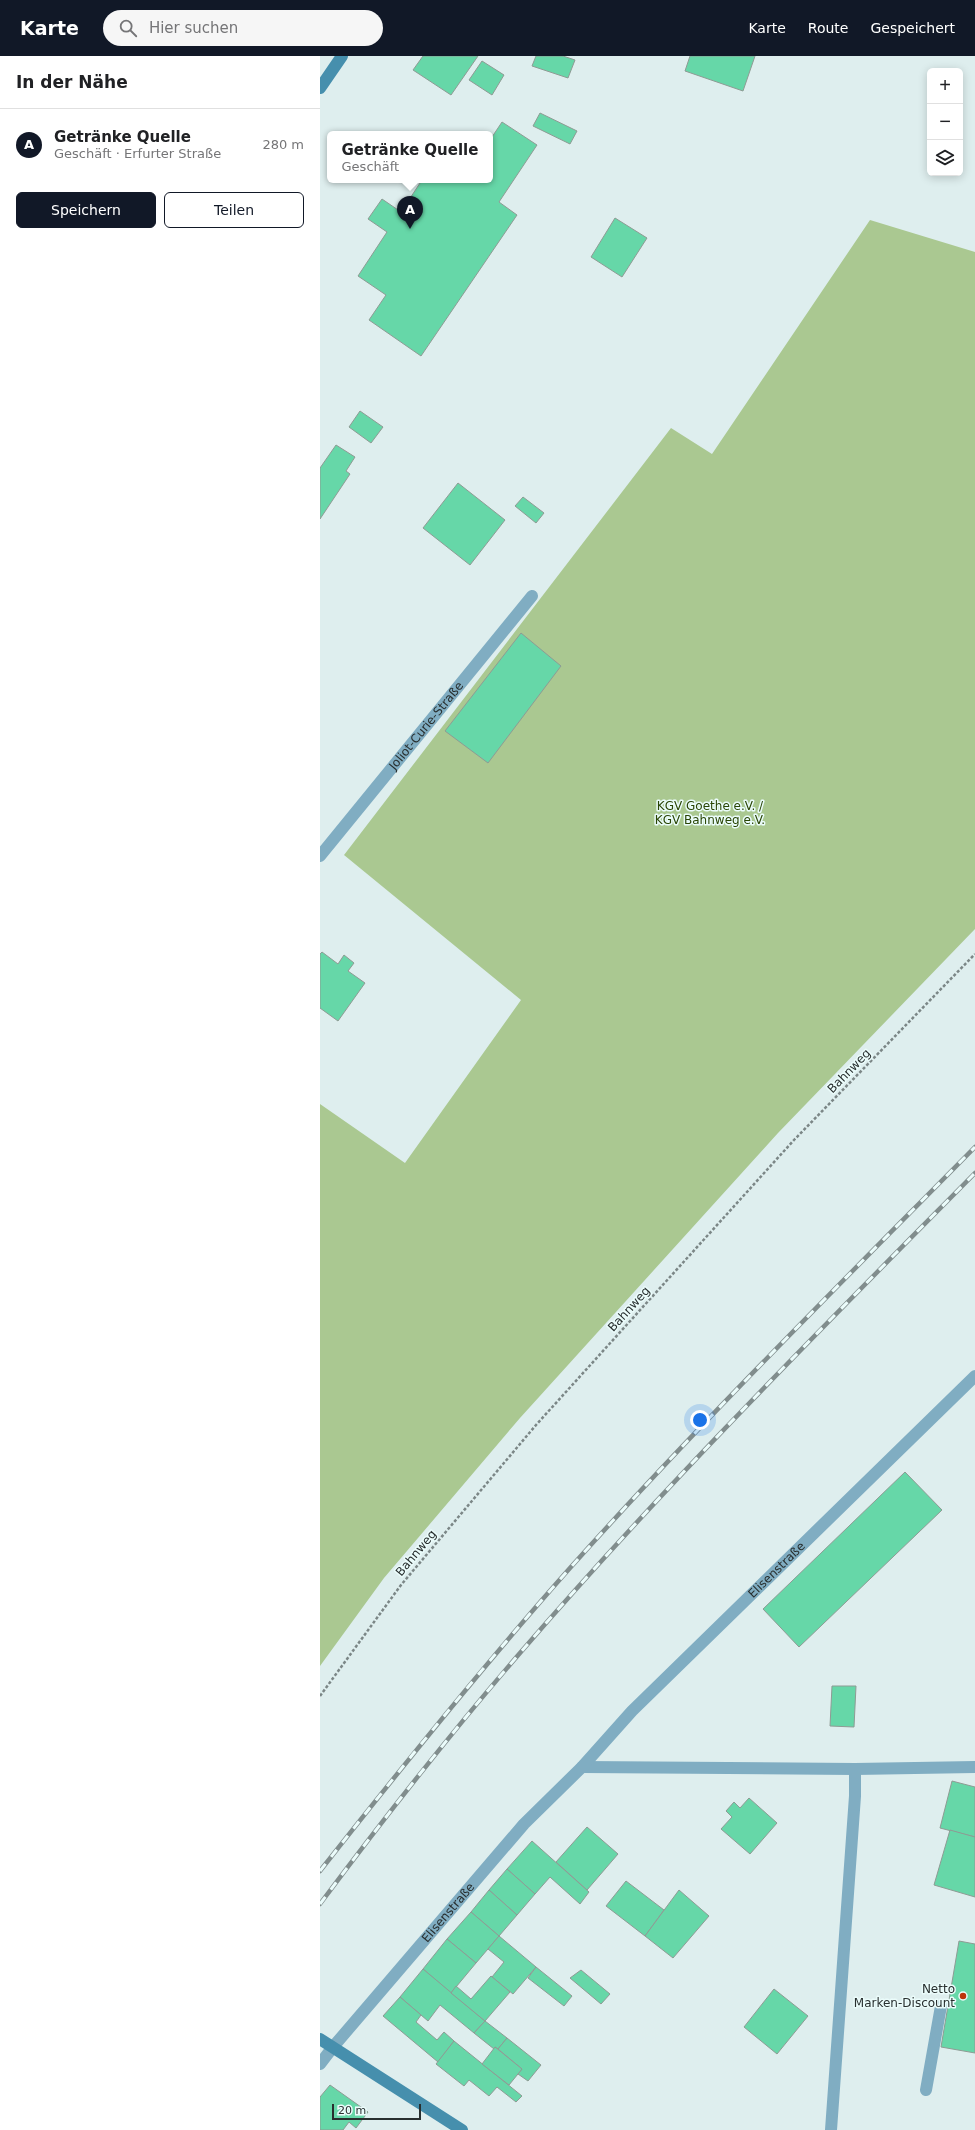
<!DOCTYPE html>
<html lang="de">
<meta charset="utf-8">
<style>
body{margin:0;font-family:"DejaVu Sans",sans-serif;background:#f6f6f6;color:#202124}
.controls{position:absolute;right:12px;top:12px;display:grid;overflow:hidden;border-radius:6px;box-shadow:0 2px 10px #0003}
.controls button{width:36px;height:36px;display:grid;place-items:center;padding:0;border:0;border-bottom:1px solid #e0e0e0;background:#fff;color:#202124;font:20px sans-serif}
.scale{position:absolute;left:12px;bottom:10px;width:89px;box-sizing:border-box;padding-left:4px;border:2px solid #282f2f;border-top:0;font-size:11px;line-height:14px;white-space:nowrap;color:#282f2f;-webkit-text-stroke:3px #ebfcfb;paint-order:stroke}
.you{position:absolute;left:380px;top:1364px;width:14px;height:14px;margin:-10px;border:3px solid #fff;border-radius:50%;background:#1a73e8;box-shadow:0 0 0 6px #1a73e833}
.badge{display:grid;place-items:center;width:26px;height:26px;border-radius:50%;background:#111827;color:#fff;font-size:13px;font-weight:700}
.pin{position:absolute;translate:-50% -33px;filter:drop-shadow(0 1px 2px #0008)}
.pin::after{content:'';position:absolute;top:21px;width:14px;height:12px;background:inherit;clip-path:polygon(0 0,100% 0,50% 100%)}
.popup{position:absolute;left:7px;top:75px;width:166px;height:52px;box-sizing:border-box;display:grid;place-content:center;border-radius:6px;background:#fff;filter:drop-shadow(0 1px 3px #0005);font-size:13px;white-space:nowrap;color:#757577}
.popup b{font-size:15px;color:#202124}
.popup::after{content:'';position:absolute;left:50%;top:100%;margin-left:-8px;border:8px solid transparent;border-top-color:#fff}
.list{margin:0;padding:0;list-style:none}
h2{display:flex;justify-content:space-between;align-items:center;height:52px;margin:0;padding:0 16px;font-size:17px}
h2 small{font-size:13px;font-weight:400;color:#757577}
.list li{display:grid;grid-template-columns:26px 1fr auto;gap:12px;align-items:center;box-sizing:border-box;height:72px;padding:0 16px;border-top:1px solid #e0e0e0}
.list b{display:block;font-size:15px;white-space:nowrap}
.list p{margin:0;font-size:13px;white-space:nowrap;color:#757577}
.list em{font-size:13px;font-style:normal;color:#757577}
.actions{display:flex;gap:8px;padding:12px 16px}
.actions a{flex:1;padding:9px 0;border:1px solid #111827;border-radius:6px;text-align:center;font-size:14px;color:#111827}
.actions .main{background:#111827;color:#fff}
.icon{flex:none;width:22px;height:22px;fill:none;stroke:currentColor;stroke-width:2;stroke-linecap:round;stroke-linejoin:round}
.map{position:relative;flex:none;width:655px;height:2074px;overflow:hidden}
header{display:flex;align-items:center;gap:24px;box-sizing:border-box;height:56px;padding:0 20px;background:#111827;color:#fff}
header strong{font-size:19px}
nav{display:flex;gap:22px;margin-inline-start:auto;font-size:14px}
.search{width:280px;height:36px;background:#f6f6f6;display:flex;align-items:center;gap:10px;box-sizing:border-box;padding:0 14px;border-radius:22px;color:#757577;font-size:15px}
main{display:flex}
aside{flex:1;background:#fff}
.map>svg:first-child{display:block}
</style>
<header>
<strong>Karte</strong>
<div class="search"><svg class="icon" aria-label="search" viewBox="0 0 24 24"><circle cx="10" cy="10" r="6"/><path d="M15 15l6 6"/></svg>Hier suchen</div>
<nav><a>Karte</a><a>Route</a><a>Gespeichert</a></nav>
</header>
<main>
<aside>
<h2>In der Nähe<small></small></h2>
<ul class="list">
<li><span class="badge">A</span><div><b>Getränke Quelle</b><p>Geschäft · Erfurter Straße</p></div><em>280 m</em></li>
</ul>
<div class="actions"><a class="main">Speichern</a><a>Teilen</a></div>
</aside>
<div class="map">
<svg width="655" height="2074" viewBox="0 0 655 2074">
<rect width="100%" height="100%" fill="#deeeee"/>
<polygon fill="#aac891" points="550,164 655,196 655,873 458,1077 200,1362 64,1522 0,1610 0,1048 85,1107 201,944 24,799 351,372 392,398"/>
<g fill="#66d7a8" stroke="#8e9b94">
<polygon points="103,0 158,0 131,39 93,14"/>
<polygon points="216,0 243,0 255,4 248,22 212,10"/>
<polygon points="370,0 435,0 423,35 365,15"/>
<polygon points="162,5 184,19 172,39 149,24"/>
<polygon points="220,57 257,75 250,88 213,70"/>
<polygon points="182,66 217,89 179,146 197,159 101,300 49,264 66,239 38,220 67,176 48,163 62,143 81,156 102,124 170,124 170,84"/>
<polygon points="295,162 327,182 302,221 271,201"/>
<polygon points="40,355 63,371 51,387 29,371"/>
<polygon points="16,389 35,401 26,415 30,418 0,463 0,412"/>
<polygon points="138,427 185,464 150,509 103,472"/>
<polygon points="203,441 224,457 216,467 195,450"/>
<polygon points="201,577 241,610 168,707 125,675"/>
<polygon points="2,896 18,908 24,899 34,907 28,915 45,927 18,965 0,952 0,898"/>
<polygon points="585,1416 622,1454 479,1591 443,1553"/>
<polygon points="512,1630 536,1630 534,1671 510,1670"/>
<polygon points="632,1725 655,1731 655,1781 620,1772"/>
<polygon points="429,1742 457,1767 430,1798 401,1773 412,1761 406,1755 414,1746 420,1752"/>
<polygon points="267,1771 298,1798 267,1834 236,1806"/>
<polygon points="630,1774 655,1781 655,1841 614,1829"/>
<polygon points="212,1785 269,1836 260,1848 230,1821 215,1838 187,1813"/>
<polygon points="187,1813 215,1838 197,1859 169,1834"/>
<polygon points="306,1825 344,1854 325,1880 286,1850"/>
<polygon points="169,1834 197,1859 179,1880 151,1856"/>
<polygon points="359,1834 389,1860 353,1902 325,1880"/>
<polygon points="151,1856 179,1880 156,1907 127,1883"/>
<polygon points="179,1880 216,1911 193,1938 172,1921 184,1906 168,1893"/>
<polygon points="127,1883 156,1907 131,1937 103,1913"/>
<polygon points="639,1885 655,1888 655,1997 621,1991"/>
<polygon points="216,1911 252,1940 244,1950 208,1922"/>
<polygon points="103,1913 165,1965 154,1977 120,1949 108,1965 80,1941"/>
<polygon points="261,1914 290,1938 281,1948 250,1922"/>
<polygon points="171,1920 190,1936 165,1965 131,1937 136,1930 151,1943"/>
<polygon points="454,1933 488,1960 457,1998 424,1971"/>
<polygon points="80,1941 101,1959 96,1966 117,1984 124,1976 134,1985 118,2006 63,1960"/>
<polygon points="165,1965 187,1982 178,1993 175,1991 174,1993 154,1977"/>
<polygon points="187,1982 221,2009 208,2025 198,2018 202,2013 178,1993"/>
<polygon points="134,1985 202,2040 196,2046 177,2031 169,2040 149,2024 144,2030 116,2008"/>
<polygon points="175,1991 202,2013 189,2029 162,2008"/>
<polygon points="10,2029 48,2056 36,2072 29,2066 23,2074 0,2074 0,2041"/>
</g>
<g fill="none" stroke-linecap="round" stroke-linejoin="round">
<polyline stroke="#7b8686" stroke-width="2.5" stroke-dasharray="3 2" stroke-linecap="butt" points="0,1640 81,1529 216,1369 474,1084 655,898"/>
<g stroke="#80adc2" stroke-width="12">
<polyline points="262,1711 535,1713 655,1711"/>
<path id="s1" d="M13,1991L204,1768L262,1711L312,1655L655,1320"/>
<polyline points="606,2034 621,1950"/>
<polyline points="511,2074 535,1740 535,1713"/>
</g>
<g stroke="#80adc2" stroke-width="12">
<path id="s2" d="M0,800L212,540"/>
<polyline points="0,2008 13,1991"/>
</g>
<g stroke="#468fad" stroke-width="12">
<polyline points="0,32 22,0"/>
<polyline points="0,1983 142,2074"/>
</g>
<g stroke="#818d8d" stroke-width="4.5">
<g id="rail">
<path d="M0,1815C81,1712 163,1610 250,1512C380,1367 519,1229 655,1091"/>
<path d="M0,1848C64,1762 130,1678 200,1597C344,1430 500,1274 655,1117"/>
</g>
</g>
<use href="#rail" stroke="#ebfcfb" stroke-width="3" stroke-dasharray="9" stroke-linecap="butt"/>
</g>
<circle fill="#bd330b" stroke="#ebfcfb" stroke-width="1.5" cx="643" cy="1940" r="4"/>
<g text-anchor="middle" stroke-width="3" stroke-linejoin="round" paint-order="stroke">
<g font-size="12" fill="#282f2f" stroke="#ebfcfb">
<text dy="4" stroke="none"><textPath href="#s2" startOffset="168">Joliot-Curie-Straße</textPath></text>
<text transform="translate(529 1015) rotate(-46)" y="4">Bahnweg</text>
<text transform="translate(309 1253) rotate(-48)" y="4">Bahnweg</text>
<text transform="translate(96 1497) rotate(-50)" y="4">Bahnweg</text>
<text dy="4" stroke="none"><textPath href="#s1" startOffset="652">Elisenstraße</textPath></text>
<text dy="4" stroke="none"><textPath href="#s1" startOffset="177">Elisenstraße</textPath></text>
</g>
<g font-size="12" fill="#294504" stroke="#ebfcfb">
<text x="390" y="754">KGV Goethe e.V. /<tspan x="390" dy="14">KGV Bahnweg e.V.</tspan></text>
</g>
<g font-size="12" fill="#282f2f" stroke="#ebfcfb" text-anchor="end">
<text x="635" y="1937">Netto<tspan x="635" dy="14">Marken-Discount</tspan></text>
</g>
</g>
</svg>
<div class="controls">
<button>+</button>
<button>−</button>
<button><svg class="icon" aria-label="layers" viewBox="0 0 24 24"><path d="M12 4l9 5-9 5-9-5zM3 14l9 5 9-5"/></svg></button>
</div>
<div class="scale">20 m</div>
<div class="you"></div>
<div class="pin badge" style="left:90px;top:173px">A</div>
<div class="popup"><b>Getränke Quelle</b>Geschäft</div>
</div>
</main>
